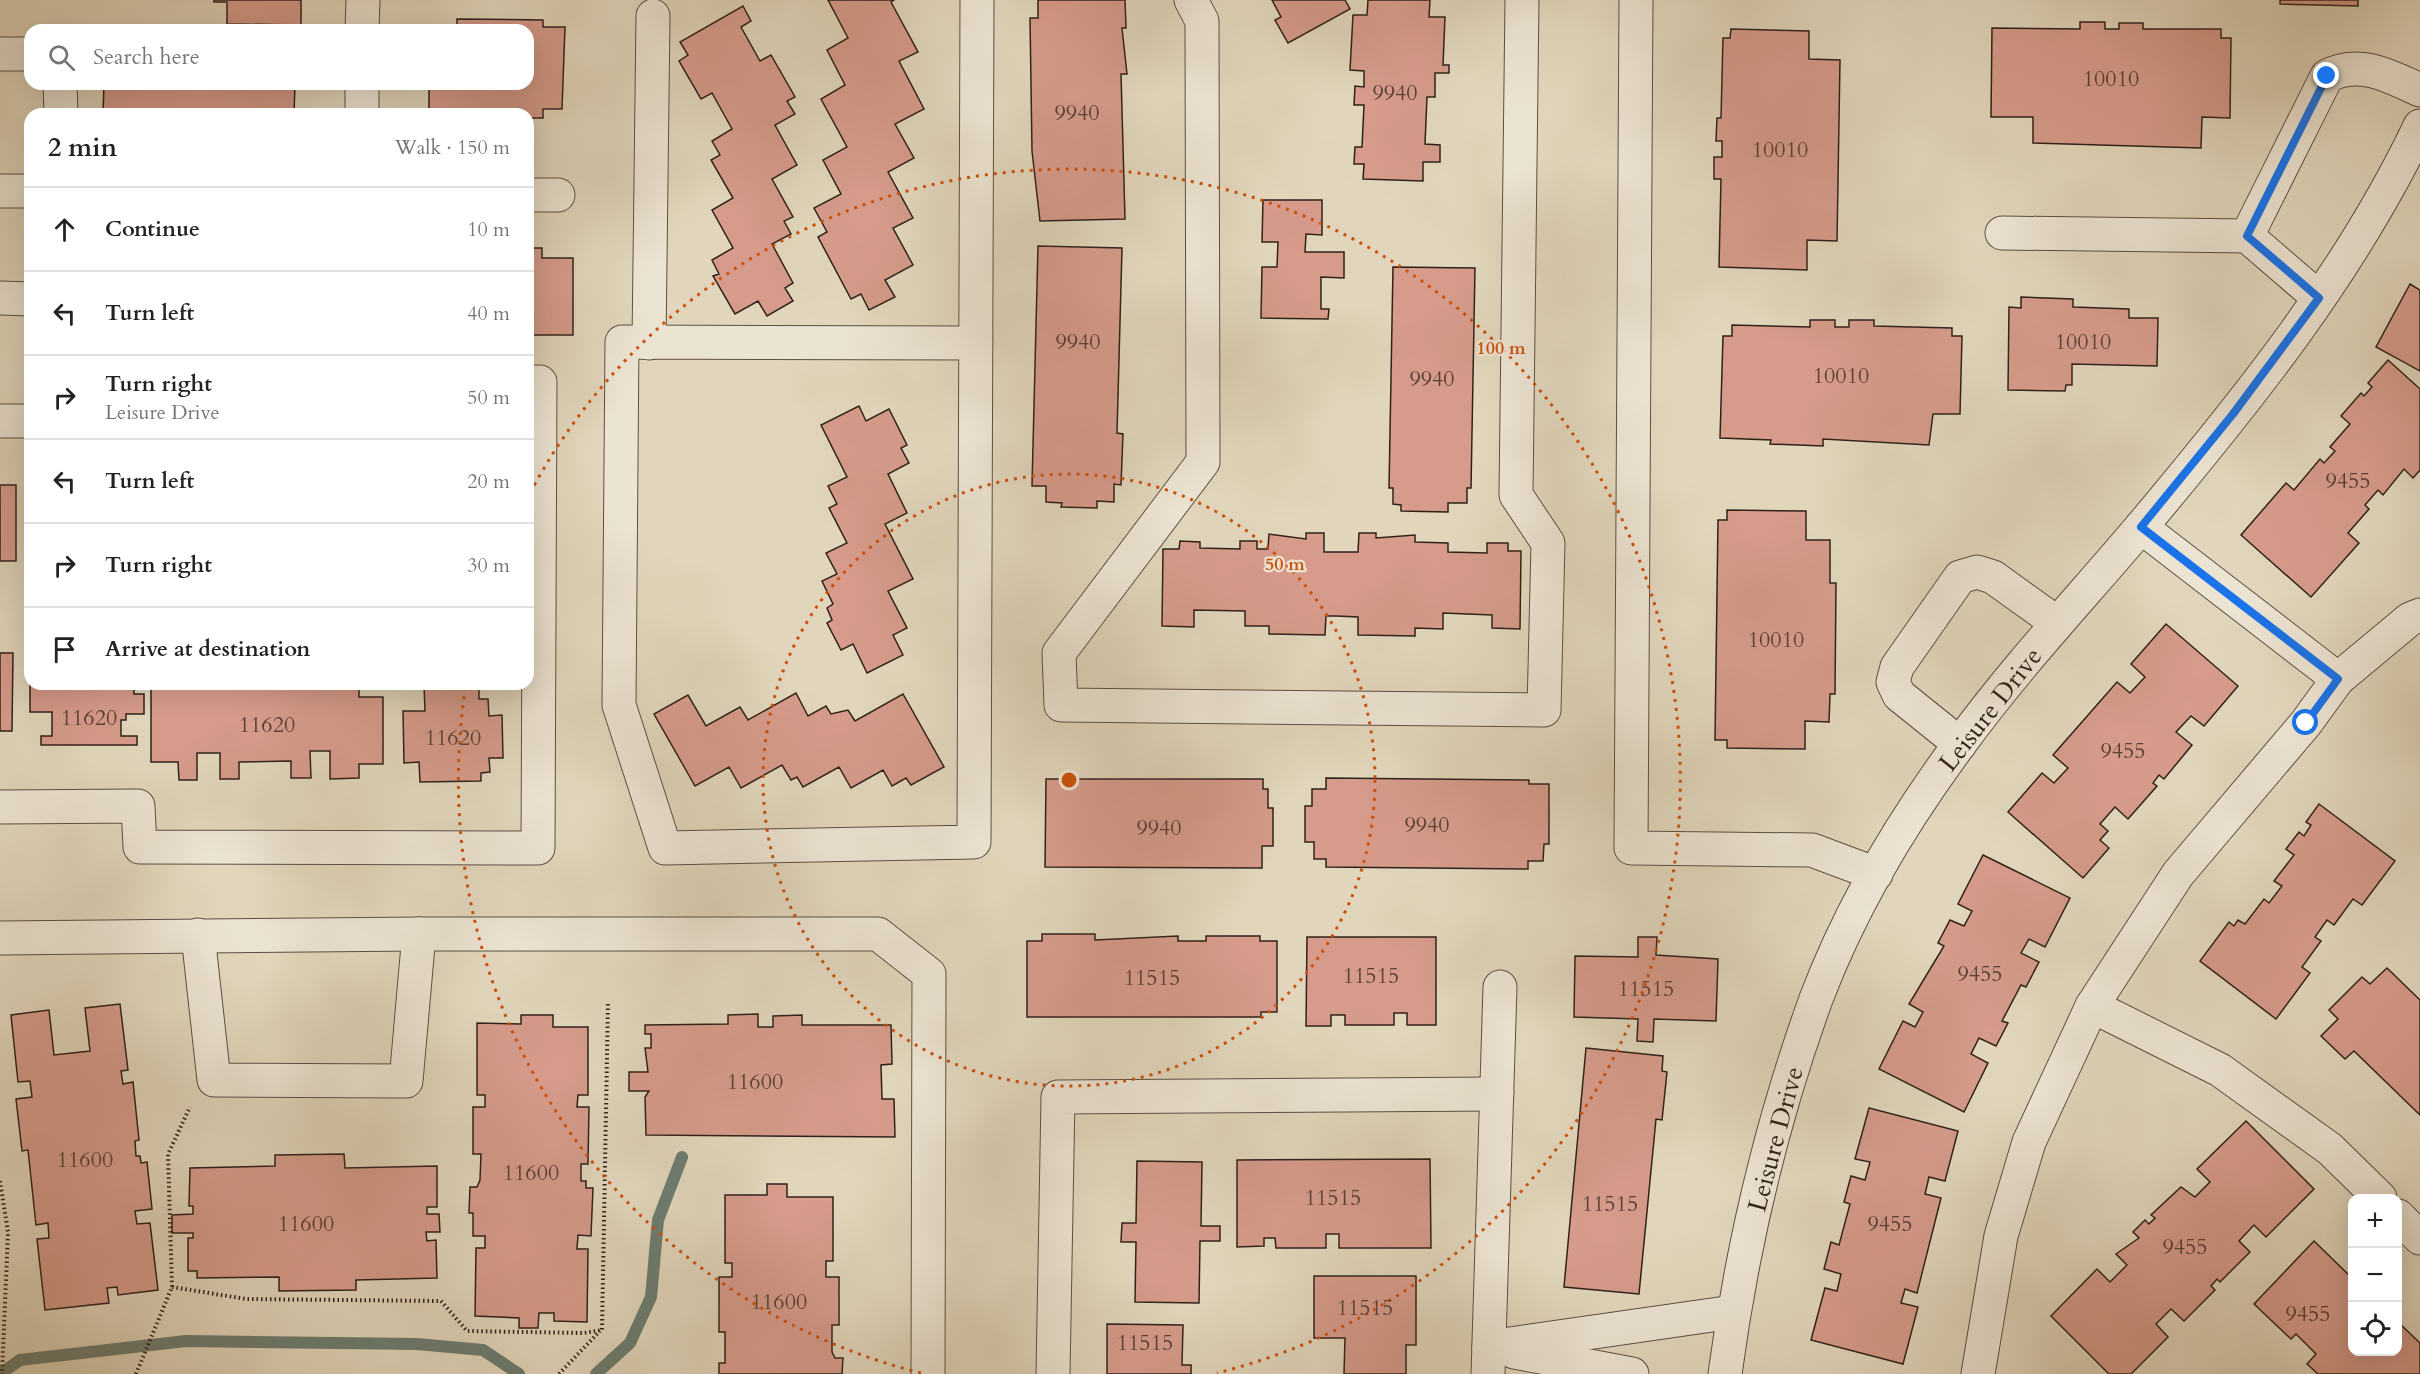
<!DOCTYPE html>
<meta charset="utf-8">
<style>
body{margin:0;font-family:Cardo,serif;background:#f6f6f6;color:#222}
.controls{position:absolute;right:18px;bottom:18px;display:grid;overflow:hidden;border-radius:12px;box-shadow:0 6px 24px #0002}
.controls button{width:54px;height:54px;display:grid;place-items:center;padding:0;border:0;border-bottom:2px solid #e0e0e0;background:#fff;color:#222;font:30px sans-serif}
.stop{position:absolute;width:18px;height:18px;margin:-14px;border:4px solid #1a73e8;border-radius:50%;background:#fff}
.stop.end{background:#1a73e8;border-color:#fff;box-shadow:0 2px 6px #0008}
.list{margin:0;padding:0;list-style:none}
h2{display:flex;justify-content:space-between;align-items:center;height:78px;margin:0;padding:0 24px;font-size:26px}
h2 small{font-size:20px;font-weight:400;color:#767676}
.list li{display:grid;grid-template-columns:39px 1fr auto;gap:18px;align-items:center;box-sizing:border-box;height:84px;padding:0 24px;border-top:2px solid #e0e0e0}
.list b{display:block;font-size:22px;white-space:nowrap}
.list p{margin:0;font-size:20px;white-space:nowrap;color:#767676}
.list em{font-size:20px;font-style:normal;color:#767676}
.icon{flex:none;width:33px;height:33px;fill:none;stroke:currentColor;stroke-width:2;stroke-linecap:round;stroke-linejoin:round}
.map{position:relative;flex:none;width:2420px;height:1374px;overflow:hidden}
.search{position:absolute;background:#fff;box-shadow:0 6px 24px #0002;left:24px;top:24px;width:510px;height:66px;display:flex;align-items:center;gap:15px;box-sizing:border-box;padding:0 21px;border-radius:18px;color:#767676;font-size:22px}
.panel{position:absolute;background:#fff;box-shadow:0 6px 24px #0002;left:24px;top:108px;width:510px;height:582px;border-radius:18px}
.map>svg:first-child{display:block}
</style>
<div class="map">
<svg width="2420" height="1374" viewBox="0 0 2420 1374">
<rect width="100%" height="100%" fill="#e1d6bc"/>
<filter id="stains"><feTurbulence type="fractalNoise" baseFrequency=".00333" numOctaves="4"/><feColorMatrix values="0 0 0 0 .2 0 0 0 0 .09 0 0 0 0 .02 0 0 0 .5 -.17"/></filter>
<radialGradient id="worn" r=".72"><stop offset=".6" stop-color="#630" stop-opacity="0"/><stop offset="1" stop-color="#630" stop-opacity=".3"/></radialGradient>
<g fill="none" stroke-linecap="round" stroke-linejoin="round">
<g stroke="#6d7d71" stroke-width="12">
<polyline points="0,1374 20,1360 186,1341 417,1344 483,1350 519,1374"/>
<polyline points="596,1374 630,1343 651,1297 658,1220 682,1157"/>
</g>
</g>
<g fill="#d69b8b" stroke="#302219" stroke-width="1.5">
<polygon points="214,0 301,0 301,25 227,24 227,2 214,2"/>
<polygon points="828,0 894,0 891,2 918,52 899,61 924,109 895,124 914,158 888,172 913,218 893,228 913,265 885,280 895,297 869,310 861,294 851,299 818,237 827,232 814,208 841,194 823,160 847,147 821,99 845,85 827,50 848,38"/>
<polygon points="1038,0 1125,0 1126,28 1122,28 1127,74 1121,74 1125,219 1040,221 1032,151 1030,18 1038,18"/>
<polygon points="1272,0 1345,0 1350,9 1288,43 1275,20 1281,17"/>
<polygon points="1368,0 1430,0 1429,17 1445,17 1443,65 1449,65 1449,73 1435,73 1435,97 1427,97 1425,144 1440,145 1440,162 1423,162 1423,181 1363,179 1364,164 1354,164 1355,147 1362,147 1364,105 1354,105 1355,86 1364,87 1364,71 1350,70 1353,15 1367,15"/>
<polygon points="2280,0 2358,0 2358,6 2280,4"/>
<polygon points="743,6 751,21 741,27 760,61 771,55 795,97 787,101 795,114 775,125 797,165 772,179 793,217 784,221 791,234 772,244 793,283 785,288 793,301 767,316 758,301 735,314 713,276 719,274 712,260 733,248 712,210 733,198 711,160 720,155 712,141 732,129 712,93 701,99 679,61 688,55 680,42"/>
<polygon points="457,19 543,20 543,27 565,27 562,109 543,109 543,118 528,118 528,114 452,114 452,111 429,110 429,84 528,84 528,30 425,30 457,29"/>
<polygon points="2080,22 2105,22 2105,29 2119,29 2119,23 2143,23 2143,29 2221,29 2221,38 2231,38 2230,118 2202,117 2201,148 2033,143 2033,117 1991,117 1992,28 2080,29"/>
<polygon points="1731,29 1809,31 1809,59 1840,60 1837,241 1807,240 1807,270 1719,267 1721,179 1714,179 1714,157 1722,157 1722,141 1716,141 1717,118 1721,118 1723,38 1730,38"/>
<polygon points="104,84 295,84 294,114 103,114"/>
<polygon points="1263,200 1322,200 1322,235 1306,234 1305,252 1344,252 1344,278 1321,277 1321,309 1329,309 1328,319 1261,318 1262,267 1277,267 1278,242 1262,242"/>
<polygon points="1038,246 1122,248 1117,433 1123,434 1121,485 1114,484 1114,502 1097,501 1097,508 1061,507 1062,503 1046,502 1046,486 1032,486"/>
<polygon points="528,248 542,248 542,258 573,258 573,335 528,335"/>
<polygon points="1393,267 1475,268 1471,488 1467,488 1467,503 1448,503 1448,512 1401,511 1401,505 1393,504 1393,488 1389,488"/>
<polygon points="2410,284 2420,290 2420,371 2376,347"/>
<polygon points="2021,297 2073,299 2073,307 2129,309 2129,318 2158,318 2157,366 2072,364 2072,385 2066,385 2065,391 2008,390 2009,307 2021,308"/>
<polygon points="1810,320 1835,320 1835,327 1849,327 1849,320 1874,320 1874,326 1952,328 1952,336 1962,336 1960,414 1933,414 1929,445 1823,439 1823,446 1770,444 1771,440 1720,438 1723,336 1732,336 1732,325 1810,327"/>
<polygon points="2388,360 2420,389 2420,470 2413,478 2404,469 2383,495 2378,490 2365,505 2369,509 2348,533 2359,543 2311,597 2241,535 2286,483 2294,490 2320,459 2324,463 2335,451 2330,447 2350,424 2341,416 2361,393 2364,396 2372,387 2368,383"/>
<polygon points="859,406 866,421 889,409 907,445 901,448 909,463 888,474 907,513 885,524 913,579 888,591 907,628 893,635 903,655 867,673 853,644 841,650 827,623 832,620 827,608 833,604 822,581 837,574 826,553 847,543 829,508 837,504 828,486 847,477 821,425"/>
<rect x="0" y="485" width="16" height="76"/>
<polygon points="1727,510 1806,511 1806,540 1830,540 1830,583 1836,583 1835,694 1830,694 1829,722 1805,721 1805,749 1727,748 1727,740 1715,740 1718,520 1727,520"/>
<polygon points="1306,533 1324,533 1324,552 1358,552 1359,533 1376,533 1376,538 1415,535 1415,542 1448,543 1448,552 1487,553 1487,543 1508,543 1508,551 1521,551 1520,629 1492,628 1492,615 1443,613 1443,629 1415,628 1415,636 1358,635 1358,617 1336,616 1326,616 1325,635 1269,634 1269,626 1245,626 1245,611 1194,610 1194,627 1162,626 1163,549 1179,549 1180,541 1200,542 1200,548 1240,549 1240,541 1257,541 1257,549 1268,549 1269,534 1306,539"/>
<polygon points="2166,624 2238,686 2204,726 2191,716 2176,732 2192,745 2164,779 2159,775 2153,783 2157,786 2128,819 2115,807 2100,824 2108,831 2100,840 2109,848 2083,878 2008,812 2042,773 2054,783 2068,768 2053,755 2117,682 2130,693 2145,677 2131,664"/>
<polygon points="0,653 13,653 12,731 0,731"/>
<polygon points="30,684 134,684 134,694 144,694 144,714 126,714 126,720 121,720 121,736 137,736 137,745 41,745 41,736 52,736 52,712 30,712"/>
<polygon points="183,684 249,684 253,688 292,688 292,684 359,684 359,697 383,697 383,764 359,764 359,778 330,779 330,751 310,751 311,778 291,778 291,761 239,762 239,779 220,779 220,753 197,753 197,780 179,780 178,762 151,762 151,685"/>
<polygon points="424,684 505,684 479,686 479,699 488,699 489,716 502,715 503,758 489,758 490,772 481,773 481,781 420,782 419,762 404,763 403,711 425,711"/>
<polygon points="796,693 808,716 826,706 831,714 848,710 855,721 903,694 944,767 911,785 906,778 892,786 883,770 851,788 839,767 803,787 797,777 791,780 782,765 741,788 729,767 695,786 654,714 688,695 706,726 740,707 748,720"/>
<polygon points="1326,778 1529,780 1529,784 1549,784 1549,844 1544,844 1543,861 1528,861 1528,869 1326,867 1326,859 1314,859 1314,842 1305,842 1305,806 1312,806 1312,789 1326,789"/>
<polygon points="1046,779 1263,779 1263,789 1268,789 1268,808 1273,808 1273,846 1262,846 1262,868 1045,867"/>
<polygon points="2319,804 2395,861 2362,905 2353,899 2334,925 2327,920 2315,937 2321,941 2302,967 2310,973 2276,1019 2200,961 2229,922 2234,926 2238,920 2245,924 2264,899 2269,903 2282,886 2274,881 2294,855 2286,849 2299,832 2304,836 2311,825 2306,822"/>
<polygon points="1983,855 2070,898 2045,947 2029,939 2021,953 2039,962 2026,987 2021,985 2002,1021 2008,1023 1996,1046 1979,1038 1971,1054 1988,1063 1964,1112 1879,1069 1903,1021 1915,1027 1923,1012 1909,1004 1944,946 1938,943 1950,920 1964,926 1972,911 1958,904"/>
<polygon points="1042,934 1095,934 1095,940 1178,936 1178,941 1206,941 1206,936 1260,936 1260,941 1277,941 1277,1012 1261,1012 1261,1017 1027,1017 1027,941 1042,941"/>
<polygon points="1307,937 1436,937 1436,1025 1407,1025 1407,1013 1394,1013 1394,1025 1345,1025 1345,1015 1331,1015 1331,1026 1306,1026"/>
<polygon points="1638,937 1657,937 1656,955 1718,959 1716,1021 1654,1019 1653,1042 1637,1041 1638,1019 1574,1017 1575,956 1638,957"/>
<polygon points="2387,968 2420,1000 2420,1115 2354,1051 2345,1059 2321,1036 2338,1019 2329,1010 2362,977 2370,984"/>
<polygon points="120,1004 128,1070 121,1071 123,1084 133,1082 139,1140 135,1141 136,1156 140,1156 141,1163 147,1162 152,1209 135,1211 137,1224 150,1223 158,1290 118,1295 117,1287 107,1288 109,1303 45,1310 37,1239 49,1238 48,1223 36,1225 28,1150 22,1151 16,1099 32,1097 30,1081 18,1082 11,1015 49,1010 54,1055 90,1051 85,1008"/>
<polygon points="758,1014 758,1027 773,1027 773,1016 802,1015 802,1025 891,1025 892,1064 881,1065 882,1099 894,1099 895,1137 646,1135 645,1097 649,1091 629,1091 629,1072 648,1072 645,1048 651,1048 651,1034 645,1034 645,1025 728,1024 728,1015"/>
<polygon points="521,1015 553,1015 553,1027 588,1027 588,1095 578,1095 577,1107 589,1107 588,1164 581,1164 581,1181 586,1181 586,1188 593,1188 591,1236 578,1235 577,1249 588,1249 587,1322 554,1321 554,1313 539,1313 538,1328 519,1328 519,1318 475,1316 476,1248 485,1248 485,1236 473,1236 473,1213 469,1213 470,1187 477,1187 480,1180 481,1154 473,1154 473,1107 485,1107 485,1095 477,1095 477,1023 521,1024"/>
<polygon points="1586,1048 1663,1056 1662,1071 1667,1072 1662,1120 1656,1119 1639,1294 1564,1287"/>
<polygon points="1869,1108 1958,1131 1945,1181 1929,1177 1925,1194 1941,1198 1917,1293 1905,1289 1901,1303 1918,1307 1903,1364 1811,1340 1825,1288 1837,1291 1841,1274 1824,1269 1831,1242 1839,1245 1850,1204 1844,1202 1851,1176 1865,1180 1870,1162 1855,1159"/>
<polygon points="2246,1121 2314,1189 2266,1237 2254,1225 2239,1241 2250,1252 2220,1282 2217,1279 2211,1286 2215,1290 2184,1321 2171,1309 2156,1324 2168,1337 2131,1374 2109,1374 2051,1316 2097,1269 2110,1282 2127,1265 2116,1254 2139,1238 2133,1232 2145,1220 2149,1224 2155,1218 2151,1215 2181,1187 2195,1197 2210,1182 2197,1169"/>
<polygon points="344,1154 345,1168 437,1166 437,1207 427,1207 427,1214 439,1214 440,1232 426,1232 427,1241 436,1240 437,1278 356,1280 356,1290 279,1291 279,1277 197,1278 197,1271 188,1271 188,1238 193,1238 193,1233 172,1233 172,1215 193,1214 193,1206 189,1206 190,1168 275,1166 275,1155"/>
<polygon points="1430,1159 1431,1248 1339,1248 1339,1234 1326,1234 1326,1248 1276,1248 1275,1238 1264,1238 1264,1246 1237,1247 1237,1160"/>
<polygon points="1137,1161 1202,1162 1201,1226 1220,1226 1220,1241 1200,1241 1199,1303 1135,1302 1136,1242 1121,1242 1122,1223 1136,1223"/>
<polygon points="767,1184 787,1184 787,1197 833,1197 833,1261 826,1261 826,1277 839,1277 839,1325 832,1325 832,1352 835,1358 843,1358 842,1374 719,1374 719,1363 725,1363 725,1332 719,1332 719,1277 732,1277 732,1263 725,1263 725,1195 767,1195"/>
<polygon points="2314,1241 2352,1278 2350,1301 2352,1303 2352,1352 2398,1352 2398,1322 2420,1343 2420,1374 2318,1374 2307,1364 2316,1354 2296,1334 2291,1339 2254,1304"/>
<polygon points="1314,1276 1416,1276 1416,1345 1406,1345 1406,1374 1344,1374 1345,1338 1314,1338"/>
<polygon points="1107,1324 1183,1325 1182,1365 1191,1365 1191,1374 1107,1374"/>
</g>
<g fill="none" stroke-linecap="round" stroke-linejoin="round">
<g stroke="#5c4f42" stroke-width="35">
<g id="minor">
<polyline points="1191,0 1202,21 1203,462 1059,653 1061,705 1544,710 1548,543 1516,495 1522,0"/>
<polyline points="1636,0 1631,848 1812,850 1876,874"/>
<polyline points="362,30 363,0"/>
<polyline points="0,54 30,54"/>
<polyline points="60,84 61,114"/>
<polyline points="362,114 362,84"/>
<polyline points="0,191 30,191"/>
<polyline points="528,195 558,195"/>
<polyline points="2002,233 2247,236 2319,298"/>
<path d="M2247,236L2327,76C2360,59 2389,76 2420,90"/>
<polyline points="0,298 30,299"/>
<polyline points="649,343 653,16"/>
<polyline points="976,343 622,342 619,705 665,848 974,842 977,0"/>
<polyline points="0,421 30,421"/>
<polyline points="2141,527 2338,679"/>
<polyline points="1960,744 1899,695 1893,682 1897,667 1960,577 1977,572 1993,577 2057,623"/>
<polyline points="0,807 138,806 140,847 538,848 540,382 528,382"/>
<polyline points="198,935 214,1080 406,1081 419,934"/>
<polyline points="0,938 419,934 878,934 929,974 928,1374"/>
<polyline points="2092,1006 2220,1070 2330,1149 2380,1198"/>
<polyline points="2398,1216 2420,1238"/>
<polyline points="1489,1347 1733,1312"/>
<polyline points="1514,1352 1632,1374"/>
<polyline points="1053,1374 1058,1097 1497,1094"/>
<polyline points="1488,1374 1500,987"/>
<path d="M1725,1374C1742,1247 1772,1120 1816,999C1850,909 1902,822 1959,745C2015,668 2080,599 2141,527C2246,402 2350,273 2420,126"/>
<polyline points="1978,1374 2001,1236 2029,1142 2092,1006 2178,874 2306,723 2338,679 2410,619 2420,615"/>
</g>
</g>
<g stroke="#302219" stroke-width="4" stroke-dasharray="1.5 3" stroke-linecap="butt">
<polyline points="0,1181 8,1232 2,1374"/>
<polyline points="172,1287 246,1299 441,1301 467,1331 584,1333 602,1330 608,1001"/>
<polyline points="136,1374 172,1287 168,1154 190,1107"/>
<polyline points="559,1374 600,1331"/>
</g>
<use href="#minor" stroke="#ece4d3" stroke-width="33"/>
</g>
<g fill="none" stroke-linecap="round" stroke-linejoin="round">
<polyline stroke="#1a73e8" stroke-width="8" points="2306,723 2338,679 2141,527 2233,414 2319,298 2247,236 2327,76"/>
</g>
<g fill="none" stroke="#cc510e" stroke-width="3" stroke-dasharray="3 6">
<circle cx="1069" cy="780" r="306"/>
<path d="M921 1373A611 611 0 0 1 466 684M530 493A611 611 0 1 1 1217 1373"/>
</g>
<g text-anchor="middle" stroke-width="4.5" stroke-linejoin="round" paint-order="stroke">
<g font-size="22" fill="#5a4036">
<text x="2111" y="86">10010</text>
<text x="1395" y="100">9940</text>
<text x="1077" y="120">9940</text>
<text x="1780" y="157">10010</text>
<text x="1078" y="349">9940</text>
<text x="2083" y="349">10010</text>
<text x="1841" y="383">10010</text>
<text x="1432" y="386">9940</text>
<text x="2348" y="488">9455</text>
<text x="1776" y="647">10010</text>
<text x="89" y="725">11620</text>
<text x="267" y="732">11620</text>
<text x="453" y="745">11620</text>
<text x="2123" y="758">9455</text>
<text x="1427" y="832">9940</text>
<text x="1159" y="835">9940</text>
<text x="1980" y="981">9455</text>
<text x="1371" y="983">11515</text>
<text x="1152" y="985">11515</text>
<text x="1646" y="996">11515</text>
<text x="755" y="1089">11600</text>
<text x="85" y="1167">11600</text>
<text x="531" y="1180">11600</text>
<text x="1333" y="1205">11515</text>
<text x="1610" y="1211">11515</text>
<text x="306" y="1231">11600</text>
<text x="1890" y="1231">9455</text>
<text x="2185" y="1254">9455</text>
<text x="779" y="1309">11600</text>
<text x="1365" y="1315">11515</text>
<text x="2308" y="1321">9455</text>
<text x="1145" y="1350">11515</text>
</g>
<g font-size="26" fill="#302219" stroke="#ece4d3">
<text transform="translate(1990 709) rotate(-52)" y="9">Leisure Drive</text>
<text transform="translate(1775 1139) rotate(-75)" y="9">Leisure Drive</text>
</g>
</g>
<circle cx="1069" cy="780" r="9" fill="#cc510e" stroke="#ece4d3" stroke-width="3"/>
<g font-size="18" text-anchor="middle" font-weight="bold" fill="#cc510e" stroke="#ece4d3" stroke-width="4.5" stroke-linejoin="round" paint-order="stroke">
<text x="1501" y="354">100 m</text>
<text x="1285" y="570">50 m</text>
</g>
<rect width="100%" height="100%" filter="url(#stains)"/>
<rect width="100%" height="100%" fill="url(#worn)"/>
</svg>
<div class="controls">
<button>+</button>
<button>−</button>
<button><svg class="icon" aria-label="locate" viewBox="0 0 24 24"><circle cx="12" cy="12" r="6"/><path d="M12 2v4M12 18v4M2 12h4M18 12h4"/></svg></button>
</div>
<div class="stop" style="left:2306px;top:723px"></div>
<div class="stop end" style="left:2327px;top:76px"></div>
<div class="search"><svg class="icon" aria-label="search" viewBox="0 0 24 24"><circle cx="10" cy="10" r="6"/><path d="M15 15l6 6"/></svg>Search here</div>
<section class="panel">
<h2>2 min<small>Walk · 150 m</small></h2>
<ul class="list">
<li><svg class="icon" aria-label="ahead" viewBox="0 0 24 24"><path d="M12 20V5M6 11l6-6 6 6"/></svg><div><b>Continue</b></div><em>10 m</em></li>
<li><svg class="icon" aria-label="left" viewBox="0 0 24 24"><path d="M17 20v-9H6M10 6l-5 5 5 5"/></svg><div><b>Turn left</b></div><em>40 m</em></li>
<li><svg class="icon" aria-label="right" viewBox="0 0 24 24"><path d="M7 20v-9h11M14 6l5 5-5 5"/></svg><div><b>Turn right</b><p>Leisure Drive</p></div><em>50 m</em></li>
<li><svg class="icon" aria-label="left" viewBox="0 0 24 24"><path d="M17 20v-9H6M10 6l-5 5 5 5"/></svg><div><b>Turn left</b></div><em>20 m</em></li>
<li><svg class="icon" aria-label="right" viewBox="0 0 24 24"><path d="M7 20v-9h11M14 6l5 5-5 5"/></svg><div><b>Turn right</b></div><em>30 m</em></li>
<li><svg class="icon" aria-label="arrive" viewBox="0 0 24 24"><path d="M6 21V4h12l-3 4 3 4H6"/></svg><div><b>Arrive at destination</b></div></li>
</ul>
</section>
</div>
